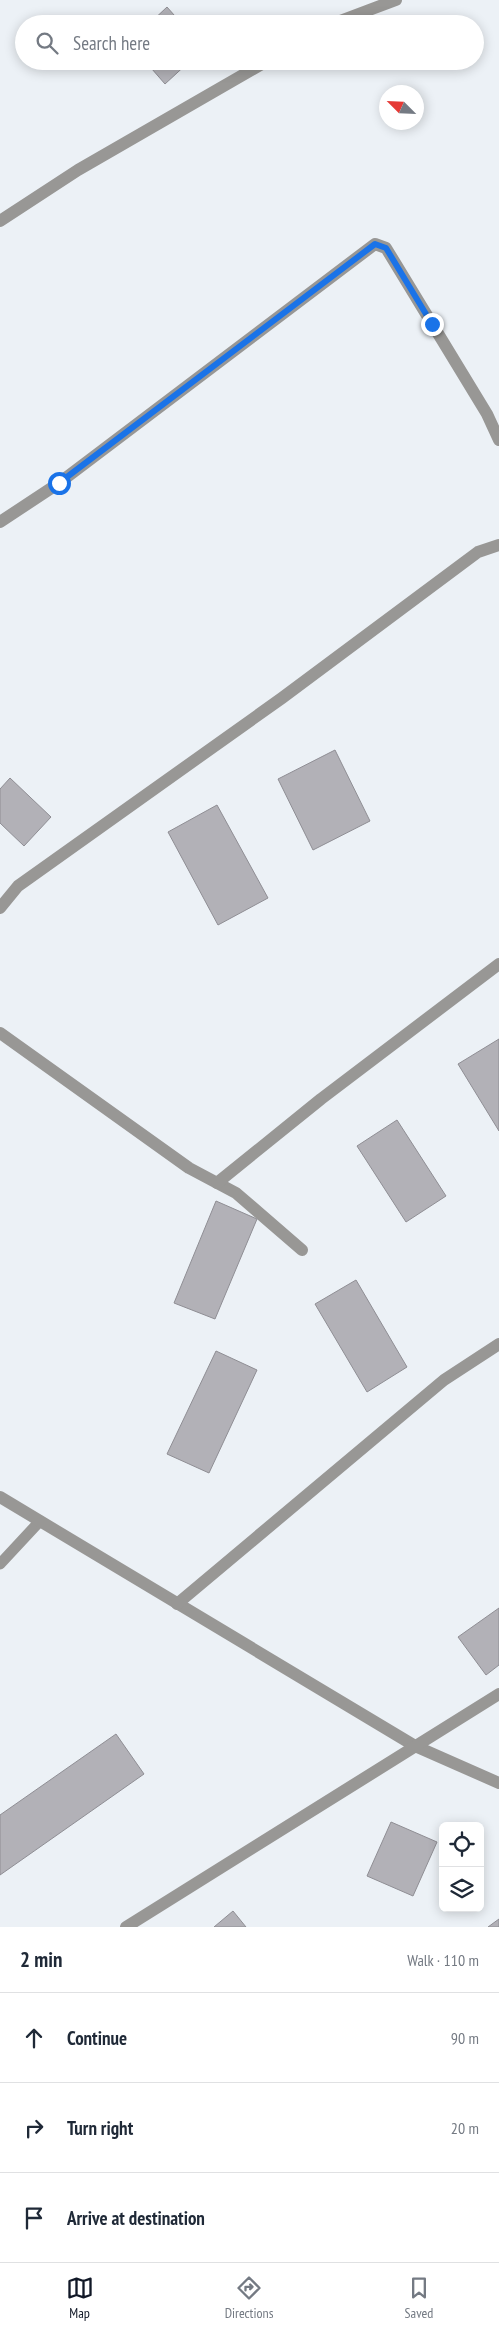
<!DOCTYPE html>
<meta charset="utf-8">
<style>
body{margin:0;font-family:"PT Sans Narrow",sans-serif;background:#f6f6f7;color:#1f2937}
.controls{position:absolute;right:15px;bottom:15px;display:grid;overflow:hidden;border-radius:8px;box-shadow:0 2px 12px #0003}
.controls button{width:45px;height:45px;display:grid;place-items:center;padding:0;border:0;border-bottom:1px solid #e0e1e3;background:#fff;color:#1f2937;font:25px sans-serif}
.compass{position:absolute;left:379px;top:85px;width:45px;height:45px;border-radius:50%;background:#fff;box-shadow:0 2px 12px #0003;rotate:294deg}
.stop{position:absolute;width:15px;height:15px;margin:-11px;border:4px solid #1a73e8;border-radius:50%;background:#fff}
.stop.end{background:#1a73e8;border-color:#fff;box-shadow:0 1px 5px #0008}
.list{margin:0;padding:0;list-style:none}
h2{display:flex;justify-content:space-between;align-items:center;height:65px;margin:0;padding:0 20px;font-size:21px}
h2 small{font-size:16px;font-weight:400;color:#747a83}
.list li{display:grid;grid-template-columns:32px 1fr auto;gap:15px;align-items:center;box-sizing:border-box;height:90px;padding:0 20px;border-top:1px solid #e0e1e3}
.list b{display:block;font-size:19px;white-space:nowrap}
.list em{font-size:16px;font-style:normal;color:#747a83}
.icon{flex:none;width:28px;height:28px;fill:none;stroke:currentColor;stroke-width:2;stroke-linecap:round;stroke-linejoin:round}
.map{position:relative;flex:none;width:499px;height:1927px;overflow:hidden}
.search{position:absolute;background:#fff;box-shadow:0 2px 12px #0003;left:15px;right:15px;top:15px;height:55px;display:flex;align-items:center;gap:12px;box-sizing:border-box;padding:0 18px;border-radius:28px;color:#747a83;font-size:19px}
.sheet{height:335px;background:#fff}
nav{display:flex;justify-content:space-around;align-items:center;box-sizing:border-box;height:70px;border-top:1px solid #e0e1e3;background:#fff;font-size:14px;color:#747a83}
nav a{display:grid;justify-items:center;gap:2px}
nav .on{color:#111827}
.map>svg:first-child{display:block}
</style>
<div class="map">
<svg width="499" height="1927" viewBox="0 0 499 1927">
<rect width="100%" height="100%" fill="#ecf1f6"/>
<g fill="#b2b1b7" stroke="#8f8e94">
<polygon points="167,7 182,24 149,24"/>
<polygon points="145,61 190,61 165,84"/>
<polygon points="335,750 370,821 313,850 278,779"/>
<polygon points="10,778 51,817 24,846 0,823 0,789"/>
<polygon points="217,805 268,898 218,925 168,832"/>
<polygon points="499,1039 499,1131 458,1064"/>
<polygon points="397,1120 446,1196 406,1222 357,1146"/>
<polygon points="216,1201 257,1219 215,1319 174,1303"/>
<polygon points="356,1280 407,1367 367,1392 315,1304"/>
<polygon points="216,1351 257,1370 209,1473 167,1454"/>
<polygon points="499,1608 499,1665 486,1675 458,1637"/>
<polygon points="116,1734 144,1774 0,1875 0,1815"/>
<polygon points="391,1822 437,1842 413,1896 367,1876"/>
<polygon points="233,1911 246,1927 214,1927"/>
<polygon points="499,1919 499,1927 488,1927"/>
</g>
<g fill="none" stroke-linecap="round" stroke-linejoin="round">
<polyline stroke="#989795" stroke-width="11" points="0,1564 40,1521"/>
<g stroke="#989795" stroke-width="12">
<polyline points="332,24 396,0"/>
<polyline points="0,221 78,170 267,61"/>
<polyline points="0,522 59,483 375,244 386,248 487,414 499,440"/>
<polyline points="0,908 18,886 282,698 478,552 499,545"/>
<polyline points="0,1033 189,1168 236,1193 302,1250"/>
<polyline points="217,1183 321,1099 499,964"/>
<polyline points="0,1497 415,1746 499,1783"/>
<polyline points="177,1604 444,1380 499,1344"/>
<polyline points="126,1927 499,1694"/>
</g>
</g>
<g fill="none" stroke-linecap="round" stroke-linejoin="round">
<polyline stroke="#1a73e8" stroke-width="6" points="59,483 375,244 386,248 432,324"/>
</g>
</svg>
<div class="controls">
<button><svg class="icon" aria-label="locate" viewBox="0 0 24 24"><circle cx="12" cy="12" r="6"/><path d="M12 2v4M12 18v4M2 12h4M18 12h4"/></svg></button>
<button><svg class="icon" aria-label="layers" viewBox="0 0 24 24"><path d="M12 4l9 5-9 5-9-5zM3 14l9 5 9-5"/></svg></button>
</div>
<svg class="compass" viewBox="-18 -18 36 36"><path d="M0-13l5 13h-10z" fill="#e53935"/><path d="M0 13l5-13h-10z" fill="#747a83"/></svg>
<div class="stop" style="left:59px;top:483px"></div>
<div class="stop end" style="left:432px;top:324px"></div>
<div class="search"><svg class="icon" aria-label="search" viewBox="0 0 24 24"><circle cx="10" cy="10" r="6"/><path d="M15 15l6 6"/></svg>Search here</div>
</div>
<section class="sheet">
<h2>2 min<small>Walk · 110 m</small></h2>
<ul class="list">
<li><svg class="icon" aria-label="ahead" viewBox="0 0 24 24"><path d="M12 20V5M6 11l6-6 6 6"/></svg><div><b>Continue</b></div><em>90 m</em></li>
<li><svg class="icon" aria-label="right" viewBox="0 0 24 24"><path d="M7 20v-9h11M14 6l5 5-5 5"/></svg><div><b>Turn right</b></div><em>20 m</em></li>
<li><svg class="icon" aria-label="arrive" viewBox="0 0 24 24"><path d="M6 21V4h12l-3 4 3 4H6"/></svg><div><b>Arrive at destination</b></div></li>
</ul>
</section>
<nav>
<a class="on"><svg class="icon" aria-label="map" viewBox="0 0 24 24"><path d="M3 6l6-2 6 2 6-2v14l-6 2-6-2-6 2zM9 4v14M15 6v14"/></svg>Map</a>
<a><svg class="icon" aria-label="directions" viewBox="0 0 24 24"><path d="M12 3l9 9-9 9-9-9zM9 14v-3h6M13 9l2 2-2 2"/></svg>Directions</a>
<a><svg class="icon" aria-label="saved" viewBox="0 0 24 24"><path d="M7 4h10v16l-5-4-5 4z"/></svg>Saved</a>
</nav>
